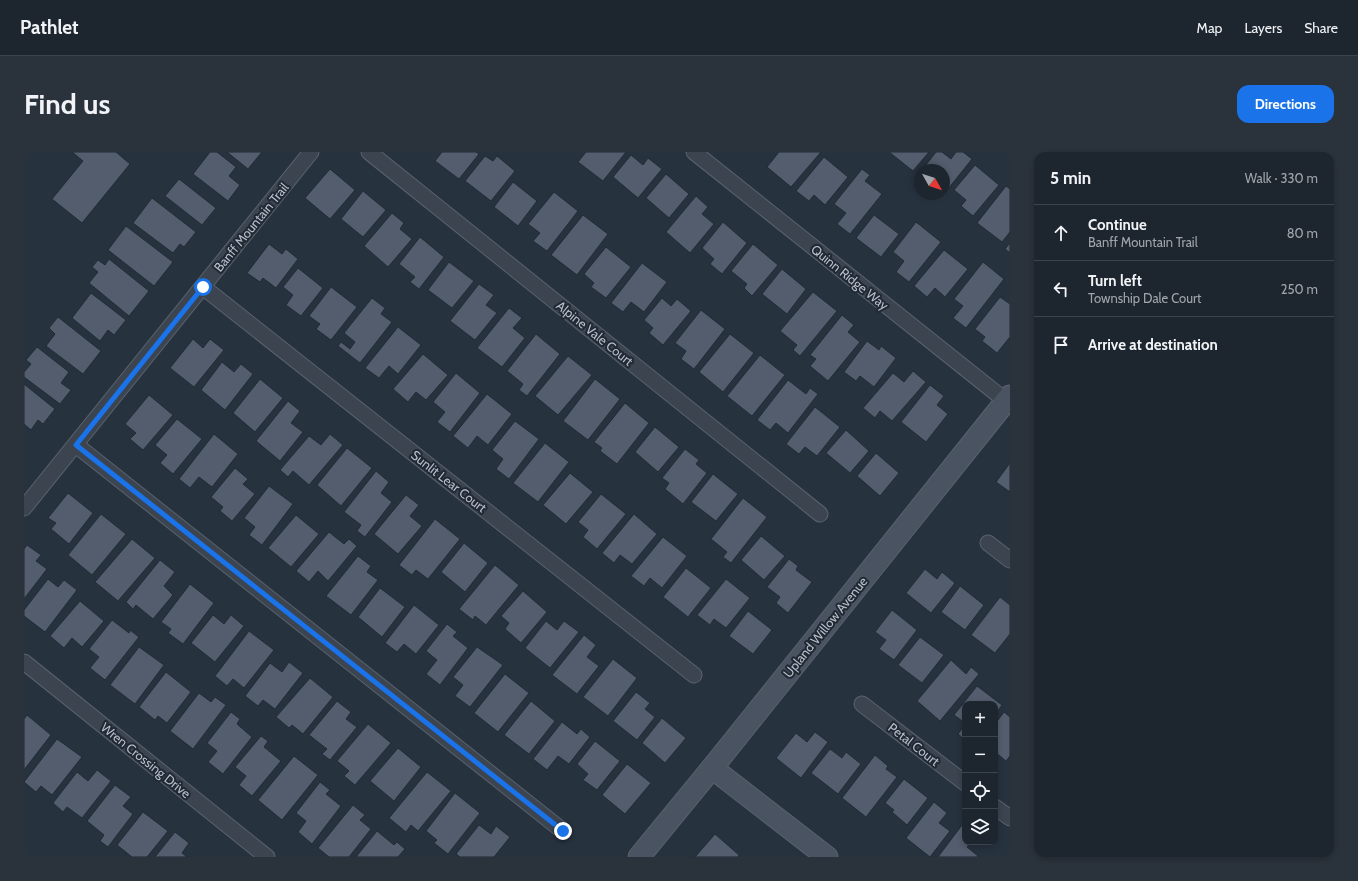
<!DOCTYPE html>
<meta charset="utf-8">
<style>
body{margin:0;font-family:Cabin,sans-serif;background:#2a323b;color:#f1f3f6}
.controls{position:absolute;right:12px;bottom:12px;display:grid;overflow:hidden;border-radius:8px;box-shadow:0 2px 6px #0003}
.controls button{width:36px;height:36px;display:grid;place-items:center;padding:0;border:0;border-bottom:1px solid #3b434b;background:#1d262f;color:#f1f3f6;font:20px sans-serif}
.compass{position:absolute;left:890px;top:12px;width:36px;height:36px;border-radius:50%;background:#1d262f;box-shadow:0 2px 6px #0003;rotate:129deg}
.stop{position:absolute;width:12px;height:12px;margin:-9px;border:3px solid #1a73e8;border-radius:50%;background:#fff}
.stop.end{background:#1a73e8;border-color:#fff;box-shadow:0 1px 4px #0008}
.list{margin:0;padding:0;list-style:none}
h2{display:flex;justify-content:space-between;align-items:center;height:52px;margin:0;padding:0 16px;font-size:17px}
h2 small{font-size:13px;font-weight:400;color:#a0a5aa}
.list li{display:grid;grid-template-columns:26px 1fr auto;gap:12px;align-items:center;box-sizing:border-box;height:56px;padding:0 16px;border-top:1px solid #3b434b}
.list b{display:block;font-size:15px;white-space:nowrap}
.list p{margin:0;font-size:13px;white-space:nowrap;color:#a0a5aa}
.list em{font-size:13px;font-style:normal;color:#a0a5aa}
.icon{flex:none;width:22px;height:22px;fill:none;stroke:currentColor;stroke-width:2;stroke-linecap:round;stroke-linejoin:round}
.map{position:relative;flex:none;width:986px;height:705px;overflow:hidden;border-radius:12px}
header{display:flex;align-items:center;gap:24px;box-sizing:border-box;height:56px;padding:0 20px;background:#1d262f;border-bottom:1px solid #3b434b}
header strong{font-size:19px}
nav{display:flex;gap:22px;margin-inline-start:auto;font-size:14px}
.intro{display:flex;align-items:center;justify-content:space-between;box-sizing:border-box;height:96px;padding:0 24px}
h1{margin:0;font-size:28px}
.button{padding:10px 18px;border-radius:12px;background:#1a73e8;color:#fff;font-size:14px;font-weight:700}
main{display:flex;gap:24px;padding:0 24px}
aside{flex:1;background:#1d262f;border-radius:12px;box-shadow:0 2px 6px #0003}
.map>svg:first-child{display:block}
</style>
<header>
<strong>Pathlet</strong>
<nav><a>Map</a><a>Layers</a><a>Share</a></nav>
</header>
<div class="intro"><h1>Find us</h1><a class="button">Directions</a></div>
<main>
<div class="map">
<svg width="986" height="705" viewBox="0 0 986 705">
<rect width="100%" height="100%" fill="#27323f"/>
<g fill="#535d6d" stroke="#222b36">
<polygon points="48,0 92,0 106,12 58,71 28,47 59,9"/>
<polygon points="186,0 193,0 212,15 205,24 216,33 204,49 169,22"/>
<polygon points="203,0 238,0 224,17"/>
<polygon points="418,0 452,0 455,2 435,27 411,9"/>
<polygon points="562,0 602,0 579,29 554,10"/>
<polygon points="755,0 797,0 767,35 743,15"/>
<polygon points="865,0 905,0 889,19"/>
<polygon points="912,0 918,0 927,7 932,0 939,0 948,7 920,42 920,18 898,18"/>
<polygon points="607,3 619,13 624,6 638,17 614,46 589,25"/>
<polygon points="461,4 469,9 473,4 491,19 467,49 441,29"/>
<polygon points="800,5 824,25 801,53 790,43 785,49 772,39"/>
<polygon points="951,13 975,33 949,64 937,54 942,48 930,38"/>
<polygon points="306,17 331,38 306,67 281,46"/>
<polygon points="838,17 846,23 841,29 858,42 826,82 813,72 822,61 810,52"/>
<polygon points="896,21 896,31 891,27"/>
<polygon points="642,22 665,42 645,66 622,46"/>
<polygon points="155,27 192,56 178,73 141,44"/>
<polygon points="489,30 513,49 494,74 470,55"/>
<polygon points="982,34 986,37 986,80 978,90 953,71"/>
<polygon points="339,39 362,58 339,85 317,67"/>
<polygon points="530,40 554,59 523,99 509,89 516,81 504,72"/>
<polygon points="672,44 684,55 678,62 690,72 666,101 642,80"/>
<polygon points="128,46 172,80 160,95 156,92 149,101 109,71"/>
<polygon points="368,61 380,71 376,77 388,87 364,115 340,94"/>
<polygon points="559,63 584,82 553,123 527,103"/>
<polygon points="850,63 875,82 857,105 832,86"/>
<polygon points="699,70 723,91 698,122 686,112 690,107 678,96"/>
<polygon points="892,70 917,90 885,130 872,120 880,109 869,100"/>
<polygon points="102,74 149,110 130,134 84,98"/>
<polygon points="396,85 420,105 395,137 386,130 391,125 375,112"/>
<polygon points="986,91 986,101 981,97"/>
<polygon points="245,92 258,102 262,97 274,107 252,136 239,126 236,130 223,121"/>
<polygon points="729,92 754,113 728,144 720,136 723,132 707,119"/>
<polygon points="582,95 607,115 582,146 567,135 570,131 560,122"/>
<polygon points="920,98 944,117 921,145 911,136 903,145 890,134"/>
<polygon points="85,107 125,139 105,164 65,131 74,120 68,115 74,108 81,113"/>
<polygon points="425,110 450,129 428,156 404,138"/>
<polygon points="959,110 980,127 942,176 929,166 939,154 930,147"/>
<polygon points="618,111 643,130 620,160 607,150 599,160 587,151"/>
<polygon points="274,116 299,136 277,164 262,153 269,143 259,135"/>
<polygon points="758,117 782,137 763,162 738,142"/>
<polygon points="455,132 470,143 462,153 473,161 451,188 426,169"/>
<polygon points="307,135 333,155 307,188 292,177 296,172 285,164"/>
<polygon points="789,140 813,159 776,204 769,198 773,193 756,179"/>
<polygon points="67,141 102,168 90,183 84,178 76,189 48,166"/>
<polygon points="976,145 986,152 986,185 973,201 958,189 961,185 951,177"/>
<polygon points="348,146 361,156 357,162 368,170 336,211 314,194 317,190 326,197 331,190 320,181"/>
<polygon points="638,146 647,154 653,147 667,159 639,193 625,181 629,176 620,168"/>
<polygon points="485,156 498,166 489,176 501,186 478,215 453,196"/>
<polygon points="677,158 701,177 670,217 657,207 662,199 651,191"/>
<polygon points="818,163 830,173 824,180 836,190 804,229 786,214 792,207 786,203"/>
<polygon points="34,165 77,199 59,222 22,194 31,182 25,176"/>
<polygon points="374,175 397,193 374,222 365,214 355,226 341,216"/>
<polygon points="512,182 536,202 503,244 495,238 499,232 483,219"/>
<polygon points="706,182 730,201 699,240 675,220"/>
<polygon points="169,187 179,196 186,187 200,198 170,235 146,216"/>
<polygon points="843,189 855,198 857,194 872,206 850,235 836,224 832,229 820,220"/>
<polygon points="13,195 45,220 37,231 47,238 36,252 0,225 0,220 7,212 2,208"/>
<polygon points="399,202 424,223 402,248 392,240 384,250 369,237"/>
<polygon points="736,203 761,223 728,264 703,244"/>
<polygon points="544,204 568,223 534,263 511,244"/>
<polygon points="198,210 210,220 217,212 229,222 201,258 177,238"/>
<polygon points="889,219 902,230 868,269 856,259 851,266 839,256 869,221 880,230"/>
<polygon points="432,221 456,241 426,280 413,270 421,260 409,250"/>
<polygon points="236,227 259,246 231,280 209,261"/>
<polygon points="571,227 596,247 564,288 539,269"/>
<polygon points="764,228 782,242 786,236 794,242 764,281 752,271 746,278 733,268"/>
<polygon points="0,232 31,257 19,272 14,268 7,278 0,272"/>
<polygon points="906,233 920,244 913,253 924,262 902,290 877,270"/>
<polygon points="463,242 488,262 464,293 453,284 444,296 429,284"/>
<polygon points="125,243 149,263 119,298 106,287 112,281 101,272"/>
<polygon points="264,249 276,259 267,271 279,280 256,309 232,289"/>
<polygon points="601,251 625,271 593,312 576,299 578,296 570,290"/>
<polygon points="791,255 816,275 793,304 781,295 775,302 762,292"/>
<polygon points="153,267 178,287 149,322 136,311 143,303 131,293"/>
<polygon points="491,269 515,287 485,327 472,317 479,307 468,298"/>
<polygon points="631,275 655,295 634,320 611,300"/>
<polygon points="822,278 845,299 826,321 802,301"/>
<polygon points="190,282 214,302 188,335 175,325 166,336 155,327"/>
<polygon points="306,282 319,293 285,333 269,319 264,325 256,318 285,284 297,293"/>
<polygon points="521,291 545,310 514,350 489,331"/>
<polygon points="323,296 348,316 317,354 293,333"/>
<polygon points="661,297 675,308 672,312 683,321 659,352 641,337 645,331 638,326"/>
<polygon points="852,301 875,321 856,344 833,324"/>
<polygon points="986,311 986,340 972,330"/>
<polygon points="211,316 224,327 219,332 231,342 208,369 196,359 199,355 187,345"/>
<polygon points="352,319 365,330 357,341 368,350 341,385 333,379 337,373 320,360"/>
<polygon points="546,321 569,340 542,372 519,353"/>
<polygon points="689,322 714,342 692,369 667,350"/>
<polygon points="245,334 269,352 238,393 225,383 231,375 220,366"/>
<polygon points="44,341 69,361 45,392 27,377 32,371 24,366"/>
<polygon points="577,342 602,362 573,397 559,385 564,378 554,370"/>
<polygon points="382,343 395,353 386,364 398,374 374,402 350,382"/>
<polygon points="719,346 743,365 707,411 699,405 703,400 687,387"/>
<polygon points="77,362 102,382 68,423 44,403"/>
<polygon points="610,362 633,382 608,412 596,403 590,411 578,401"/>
<polygon points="272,363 295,382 267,415 244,396"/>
<polygon points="411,367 436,387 404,427 392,418 388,423 375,413"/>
<polygon points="305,380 320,392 325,387 333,394 304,429 294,419 285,430 272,419"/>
<polygon points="737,384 761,404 740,428 717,408"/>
<polygon points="639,385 663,404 638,436 626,426 620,434 607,424"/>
<polygon points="108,387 131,406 94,449 71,430"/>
<polygon points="440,391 464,411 441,440 417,420"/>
<polygon points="3,393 17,403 12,409 23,417 0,447 0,397"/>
<polygon points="334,404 347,414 343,420 354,428 327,463 302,444"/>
<polygon points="765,407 774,414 772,418 788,430 764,461 752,451 756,445 743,435"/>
<polygon points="136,408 151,420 140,434 149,443 129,467 112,453 109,457 102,450"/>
<polygon points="471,413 495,433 462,473 451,464 449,468 435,457"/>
<polygon points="662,416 687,436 664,465 639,445"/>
<polygon points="901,417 913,427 918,420 931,431 907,461 882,441"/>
<polygon points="24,427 34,435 40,428 53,438 21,480 0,464 0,458"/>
<polygon points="702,427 726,446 702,476 690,467 686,473 673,463"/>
<polygon points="166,432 190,451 159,492 144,481 147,477 137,470"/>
<polygon points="936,434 960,453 941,478 917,460"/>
<polygon points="356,436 381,455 358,485 334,465"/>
<polygon points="499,439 523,460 497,491 481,477 485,471 477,464"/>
<polygon points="976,445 986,453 986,482 971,501 947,483"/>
<polygon points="56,449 80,469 58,495 48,486 40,496 26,484"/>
<polygon points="390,453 415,473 392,502 380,492 373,500 361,491"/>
<polygon points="868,458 893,478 870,508 855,497 862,488 851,480"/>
<polygon points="724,459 748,478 729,502 705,484"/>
<polygon points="189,463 200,472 207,463 220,474 191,510 167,491"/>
<polygon points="88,468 105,481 106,478 115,485 81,528 66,516 75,505 65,497"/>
<polygon points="522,469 533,478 540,469 555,480 526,516 501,496"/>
<polygon points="423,472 433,480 429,484 444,496 416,533 402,522 413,508 402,499"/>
<polygon points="225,479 250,498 220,536 209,527 203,534 191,524"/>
<polygon points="560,483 572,493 563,505 575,514 553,542 528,523"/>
<polygon points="896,485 920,503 898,531 874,513"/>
<polygon points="115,495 140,513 111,552 86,533"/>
<polygon points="453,495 479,513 446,555 431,544 439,533 429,525"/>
<polygon points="589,507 613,526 584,564 559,545"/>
<polygon points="927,508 942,522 947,515 955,522 916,569 893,549"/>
<polygon points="265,510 279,521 251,557 239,548 234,554 221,544 246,511 258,520"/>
<polygon points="142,520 167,540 143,571 134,564 131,568 115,555"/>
<polygon points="481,522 505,541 474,580 450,561"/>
<polygon points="286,526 309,545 279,582 268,573 265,576 252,565"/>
<polygon points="953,534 978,553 971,563 971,552 941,552 941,571 930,563"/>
<polygon points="612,540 626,551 621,557 631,565 613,588 589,569"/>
<polygon points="175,541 187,550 191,545 202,553 169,597 146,579"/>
<polygon points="313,549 327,560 322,567 333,575 306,608 298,602 303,597 285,583"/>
<polygon points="507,549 531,569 505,602 480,583"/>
<polygon points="207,560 216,567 213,572 228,585 199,622 184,610 193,599 183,591"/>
<polygon points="980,560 986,565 986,604 982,609 971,600 971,572"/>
<polygon points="3,563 27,583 0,618 0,567"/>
<polygon points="638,566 662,586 641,611 618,591"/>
<polygon points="538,570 553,582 557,577 566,585 545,612 534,604 523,618 509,607"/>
<polygon points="344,572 367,591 331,633 320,624 325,619 313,609"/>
<polygon points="941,573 941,588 934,582"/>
<polygon points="791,580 804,590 777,626 752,606 772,581 783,590"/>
<polygon points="237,584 244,589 240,595 257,609 228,644 215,633 222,624 211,615"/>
<polygon points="33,587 58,605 28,643 17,634 12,640 0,630"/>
<polygon points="571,589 596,609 573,638 559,628 564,622 553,612"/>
<polygon points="374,596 397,615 370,649 346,629"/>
<polygon points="806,597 818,606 822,600 837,612 814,642 787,621"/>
<polygon points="851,603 864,614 862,617 873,625 842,665 818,646"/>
<polygon points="270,604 294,623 258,668 234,648"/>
<polygon points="603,612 627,631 601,662 578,643"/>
<polygon points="73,618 87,629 58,666 43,655 39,660 29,651 53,620 64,629"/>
<polygon points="403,620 427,639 394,679 387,673 382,680 365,666"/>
<polygon points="880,627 904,646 883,673 868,660 870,658 861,651"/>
<polygon points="296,630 306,638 302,642 317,654 288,692 274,680 282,669 272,661"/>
<polygon points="91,633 107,645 99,654 109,662 84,695 76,689 80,683 63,669"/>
<polygon points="431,641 456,661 424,702 410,691 413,688 402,679"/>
<polygon points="910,650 923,661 915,671 926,679 906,705 882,686"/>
<polygon points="329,653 341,663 336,668 347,677 325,705 305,705 294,696"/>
<polygon points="119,660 144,679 123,705 108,705 93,693"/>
<polygon points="455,673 467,682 472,674 486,685 470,705 436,705 432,702"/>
<polygon points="938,673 941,675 941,690 947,690 943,695 954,704 953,705 914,705"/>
<polygon points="353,679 370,693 373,690 381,697 374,705 332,705"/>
<polygon points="151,680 165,691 158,701 163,705 131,705"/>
<polygon points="691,682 715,703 714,705 671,705"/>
</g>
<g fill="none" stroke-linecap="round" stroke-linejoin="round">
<g stroke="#59626d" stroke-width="17">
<g id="street">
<polyline points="345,0 796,362"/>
<polyline points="670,0 982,249"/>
<polyline points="179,135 670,523"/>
<polyline points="52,293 539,679"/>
<polyline points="0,356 287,0"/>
<polyline points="964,391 986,408"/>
<polyline points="0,510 243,705"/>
<polyline points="838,552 941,631"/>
<polyline points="971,655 986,666"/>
</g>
</g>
<g stroke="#59626d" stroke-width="23">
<g id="secondary">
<polyline points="688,616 803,705"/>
<polyline points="615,705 688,616 986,244"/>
</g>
</g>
<use href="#street" stroke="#3b444f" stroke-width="15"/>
<use href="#secondary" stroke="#4a5362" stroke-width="21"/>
</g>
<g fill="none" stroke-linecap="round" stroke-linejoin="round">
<polyline stroke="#1a73e8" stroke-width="5" points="179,135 52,293 539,679"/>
</g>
<g text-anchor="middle" stroke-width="4" stroke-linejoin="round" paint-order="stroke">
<g font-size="13" fill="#b8bfca" stroke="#202934">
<text transform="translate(227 75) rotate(-51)" y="5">Banff Mountain Trail</text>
<text transform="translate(826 125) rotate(39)" y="5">Quinn Ridge Way</text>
<text transform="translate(571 181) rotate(39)" y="5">Alpine Vale Court</text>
<text transform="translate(425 329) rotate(38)" y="5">Sunlit Lear Court</text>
<text transform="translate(801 475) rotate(-51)" y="5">Upland Willow Avenue</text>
<text transform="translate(890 592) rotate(38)" y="5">Petal Court</text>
<text transform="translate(122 608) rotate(39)" y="5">Wren Crossing Drive</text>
</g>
</g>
</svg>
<div class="controls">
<button>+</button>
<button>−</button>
<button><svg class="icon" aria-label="locate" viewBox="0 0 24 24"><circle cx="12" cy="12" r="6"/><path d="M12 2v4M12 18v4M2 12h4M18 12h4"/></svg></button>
<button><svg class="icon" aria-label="layers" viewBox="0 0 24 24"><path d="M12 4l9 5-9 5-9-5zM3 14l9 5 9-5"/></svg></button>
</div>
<svg class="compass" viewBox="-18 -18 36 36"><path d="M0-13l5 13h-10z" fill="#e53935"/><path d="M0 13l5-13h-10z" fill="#a0a5aa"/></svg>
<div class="stop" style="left:179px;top:135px"></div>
<div class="stop end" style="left:539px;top:679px"></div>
</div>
<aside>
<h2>5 min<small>Walk · 330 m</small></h2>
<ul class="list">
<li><svg class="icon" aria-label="ahead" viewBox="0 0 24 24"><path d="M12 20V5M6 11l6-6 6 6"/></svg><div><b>Continue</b><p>Banff Mountain Trail</p></div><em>80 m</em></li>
<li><svg class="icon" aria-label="left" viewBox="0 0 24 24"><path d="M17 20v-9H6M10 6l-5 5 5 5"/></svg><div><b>Turn left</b><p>Township Dale Court</p></div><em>250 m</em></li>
<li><svg class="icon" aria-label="arrive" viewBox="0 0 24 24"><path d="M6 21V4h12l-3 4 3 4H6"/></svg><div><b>Arrive at destination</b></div></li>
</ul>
</aside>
</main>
